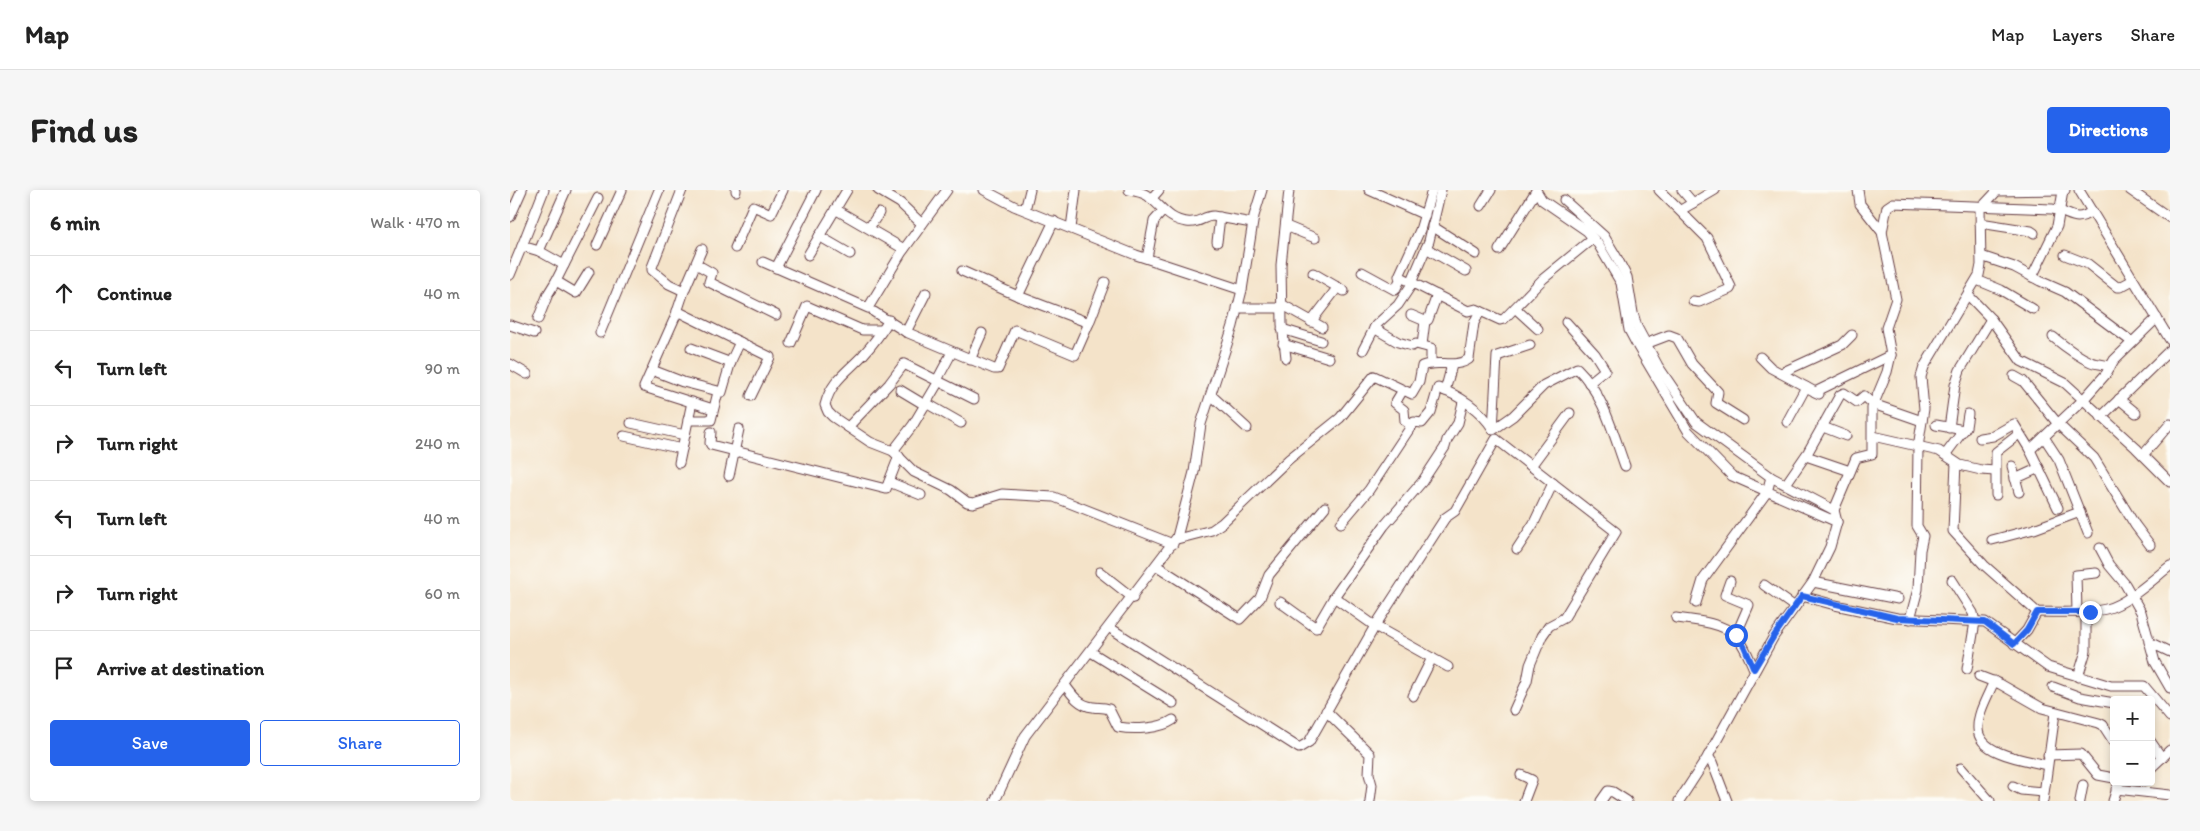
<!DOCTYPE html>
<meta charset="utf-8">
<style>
body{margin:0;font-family:Itim,sans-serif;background:#f6f6f6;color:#222}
.controls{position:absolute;right:15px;bottom:15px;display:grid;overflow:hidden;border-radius:5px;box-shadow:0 2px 8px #0003}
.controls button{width:45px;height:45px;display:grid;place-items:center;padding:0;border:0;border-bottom:1px solid #e0e0e0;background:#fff;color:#222;font:25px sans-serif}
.stop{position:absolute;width:15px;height:15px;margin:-11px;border:4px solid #2563eb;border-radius:50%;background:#fff}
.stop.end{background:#2563eb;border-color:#fff;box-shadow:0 1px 5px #0008}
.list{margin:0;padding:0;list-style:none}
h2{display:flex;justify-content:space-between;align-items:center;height:65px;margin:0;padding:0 20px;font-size:21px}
h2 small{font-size:16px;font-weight:400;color:#767676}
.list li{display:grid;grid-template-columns:32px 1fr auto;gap:15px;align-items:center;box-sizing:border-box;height:75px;padding:0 20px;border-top:1px solid #e0e0e0}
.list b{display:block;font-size:19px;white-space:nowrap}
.list em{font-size:16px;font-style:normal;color:#767676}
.actions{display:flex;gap:10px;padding:15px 20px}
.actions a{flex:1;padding:11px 0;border:1px solid #2563eb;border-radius:5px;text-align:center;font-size:18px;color:#2563eb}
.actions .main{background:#2563eb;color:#fff}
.icon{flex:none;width:28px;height:28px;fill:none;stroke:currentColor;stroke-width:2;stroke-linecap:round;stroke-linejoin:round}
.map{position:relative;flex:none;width:1660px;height:611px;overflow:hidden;border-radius:5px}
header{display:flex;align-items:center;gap:30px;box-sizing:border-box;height:70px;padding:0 25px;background:#fff;border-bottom:1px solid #e0e0e0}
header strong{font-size:24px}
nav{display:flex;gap:28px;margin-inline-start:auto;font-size:18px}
.intro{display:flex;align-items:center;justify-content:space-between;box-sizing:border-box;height:120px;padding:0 30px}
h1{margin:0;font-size:35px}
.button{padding:12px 22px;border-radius:5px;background:#2563eb;color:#fff;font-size:18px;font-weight:700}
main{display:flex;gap:30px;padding:0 30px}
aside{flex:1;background:#fff;border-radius:5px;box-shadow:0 2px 8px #0003}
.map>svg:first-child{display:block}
</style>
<header>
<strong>Map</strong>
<nav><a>Map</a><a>Layers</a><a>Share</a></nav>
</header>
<div class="intro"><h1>Find us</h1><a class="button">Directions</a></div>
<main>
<aside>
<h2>6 min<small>Walk · 470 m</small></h2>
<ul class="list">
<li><svg class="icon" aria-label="ahead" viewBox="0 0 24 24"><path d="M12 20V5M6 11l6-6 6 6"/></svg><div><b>Continue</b></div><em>40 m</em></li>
<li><svg class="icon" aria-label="left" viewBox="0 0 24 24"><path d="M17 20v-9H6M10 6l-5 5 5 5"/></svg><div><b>Turn left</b></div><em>90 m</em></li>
<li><svg class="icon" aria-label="right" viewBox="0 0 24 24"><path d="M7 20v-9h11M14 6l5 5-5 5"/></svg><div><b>Turn right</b></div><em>240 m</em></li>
<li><svg class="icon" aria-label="left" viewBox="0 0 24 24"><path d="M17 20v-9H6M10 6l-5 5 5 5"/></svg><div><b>Turn left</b></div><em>40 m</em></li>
<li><svg class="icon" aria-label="right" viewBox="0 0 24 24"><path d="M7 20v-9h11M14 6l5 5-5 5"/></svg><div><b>Turn right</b></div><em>60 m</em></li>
<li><svg class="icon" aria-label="arrive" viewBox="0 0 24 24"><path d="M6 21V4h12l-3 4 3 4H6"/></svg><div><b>Arrive at destination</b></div></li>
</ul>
<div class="actions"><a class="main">Save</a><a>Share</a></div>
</aside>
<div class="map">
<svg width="1660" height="611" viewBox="0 0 1660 611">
<rect width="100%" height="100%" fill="#fdfcf7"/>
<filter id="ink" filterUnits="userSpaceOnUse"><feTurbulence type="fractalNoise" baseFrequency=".02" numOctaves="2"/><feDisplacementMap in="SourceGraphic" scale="10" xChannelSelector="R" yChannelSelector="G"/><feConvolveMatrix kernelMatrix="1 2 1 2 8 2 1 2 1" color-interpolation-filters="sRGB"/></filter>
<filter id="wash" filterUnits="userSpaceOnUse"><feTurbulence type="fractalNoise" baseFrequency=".0096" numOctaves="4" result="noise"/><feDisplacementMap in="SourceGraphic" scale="20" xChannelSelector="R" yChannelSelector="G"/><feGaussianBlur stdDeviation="1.12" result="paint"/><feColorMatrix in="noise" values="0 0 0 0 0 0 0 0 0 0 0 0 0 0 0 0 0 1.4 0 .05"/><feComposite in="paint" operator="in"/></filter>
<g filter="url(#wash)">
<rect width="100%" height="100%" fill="#f4e3c9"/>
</g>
<g filter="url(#ink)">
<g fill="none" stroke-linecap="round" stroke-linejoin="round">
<g stroke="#643c43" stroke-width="11">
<g id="minor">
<polyline points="172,0 142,77 142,80 159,94 174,101"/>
<polyline points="368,0 390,13 412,34"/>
<polyline points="474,0 504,16 626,65 732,100"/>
<path d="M619,0C626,1 632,2 638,6C652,16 658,30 677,32C690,34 693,26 703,26L742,33"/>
<polyline points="859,0 915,25"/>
<polyline points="922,0 910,40 889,86 958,121 966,119 990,130 994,129 1033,89 1082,49"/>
<polyline points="1026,0 1032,10 1077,41 1088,54 1111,93 1119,140 1128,157 1178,241 1222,286 1327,332 1320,357 1303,392 1264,446 1197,568 1169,611"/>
<polyline points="1149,0 1197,48 1221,97 1220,99 1189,112 1183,111"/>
<polyline points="1172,0 1183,13"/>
<polyline points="1569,0 1660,150"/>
<polyline points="1620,0 1660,28"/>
<polyline points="226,1 226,0"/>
<polyline points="641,9 649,0"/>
<polyline points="1054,10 1094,46 1106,66 1117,87 1123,123 1127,137 1148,176 1186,232 1261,287 1324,320 1327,332"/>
<polyline points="971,16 981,0"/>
<polyline points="1472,17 1487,1 1555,0"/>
<polyline points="325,19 394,59"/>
<polyline points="515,20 520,0"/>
<polyline points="1171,20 1205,0"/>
<polyline points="0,27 12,0"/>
<polyline points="1470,33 1521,41 1524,43"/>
<polyline points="776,36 805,48"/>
<polyline points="922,36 966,64"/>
<polyline points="359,38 369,23"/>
<polyline points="561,38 566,0"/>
<path d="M1372,42L1377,17L1383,13L1542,19C1560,22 1565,34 1582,21"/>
<polyline points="309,46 340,64"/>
<polyline points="707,52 710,27"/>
<polyline points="87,55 112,0"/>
<polyline points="12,56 34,0"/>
<polyline points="225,58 243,16 261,24 273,0"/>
<polyline points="916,58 956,81"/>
<polyline points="192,59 174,101 166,125 134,197 203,219"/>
<polyline points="989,60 1026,1"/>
<polyline points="29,61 54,75"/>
<polyline points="298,65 337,0"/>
<polyline points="1555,65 1578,74 1607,97 1610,97 1623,90"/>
<polyline points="1471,66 1504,77 1530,91 1555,102 1622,152"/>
<polyline points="637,68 644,31 653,21"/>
<polyline points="253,72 358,118 392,62 437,0"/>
<polyline points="186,74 202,83 199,92 201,93 266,125"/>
<polyline points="266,78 306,0"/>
<polyline points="452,81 508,106 579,133 595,92"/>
<polyline points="852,82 885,100 891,88"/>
<polyline points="803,83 834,101"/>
<polyline points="0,85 12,56 29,61 56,0"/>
<polyline points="1522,87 1547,36 1553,1"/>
<polyline points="1467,90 1491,100 1523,119"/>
<polyline points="46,91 66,103 79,82"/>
<polyline points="901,93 919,51 931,0"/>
<polyline points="1458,105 1481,129 1511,171 1555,193 1626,258 1660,292"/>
<polyline points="508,106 544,31"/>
<polyline points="773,115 812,137"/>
<polyline points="727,118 773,118"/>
<polyline points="1005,118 1028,139"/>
<polyline points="167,121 260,167 241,206"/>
<polyline points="364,122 396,142 484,179 488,179 505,140 565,165 579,133"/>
<polyline points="901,125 915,131 912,155"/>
<polyline points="28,129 38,104 46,91 88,8"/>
<path d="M379,130C372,142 362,155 353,165C337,182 321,191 315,215L318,222L323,227L360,252L383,261L404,282L441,300L457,312L463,313L492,304L544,307L663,354"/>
<polyline points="915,131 918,130 927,105"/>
<polyline points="801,132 828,97"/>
<polyline points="1056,132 1085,164 1095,180 1079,193"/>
<polyline points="0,135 24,143"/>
<polyline points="864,138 888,152 902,156 906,154 921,158 921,174"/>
<polyline points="772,139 811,151"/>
<polyline points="396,142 416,103"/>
<polyline points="90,143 149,0"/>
<path d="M1543,147C1554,156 1567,166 1581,172C1588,175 1593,173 1600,177"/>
<polyline points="281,153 297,116 352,140 372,140"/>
<polyline points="773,154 819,168"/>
<path d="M1020,155L987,166L983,240L1003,226L1034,195L1067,178C1093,203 1103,243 1115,276"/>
<polyline points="1130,156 1159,145 1167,148 1182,174 1208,202 1206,213 1233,230"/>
<polyline points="181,158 221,173"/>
<polyline points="853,160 866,135 888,115 902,94"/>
<polyline points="1250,167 1261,178 1309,204"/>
<polyline points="776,168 772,134 771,75 779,0"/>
<polyline points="460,170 472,143"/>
<polyline points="0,174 17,184"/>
<polyline points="142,180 173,192 212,202 221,171 230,152"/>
<polyline points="1271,183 1332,155 1342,145"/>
<polyline points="1504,186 1513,191 1548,234 1584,268 1625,335 1640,355"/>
<polyline points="427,190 442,162"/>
<polyline points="390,200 415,215"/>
<polyline points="893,200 885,213 894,220 895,231 902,236"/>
<polyline points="935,201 942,175"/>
<polyline points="1305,202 1381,165"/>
<polyline points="701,205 737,238"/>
<polyline points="1609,209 1626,223"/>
<polyline points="1573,210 1596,184 1604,170 1647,128"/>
<polyline points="416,213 451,233"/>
<polyline points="1591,227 1660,160"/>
<polyline points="178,230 201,230 208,202"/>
<polyline points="1277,232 1296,197"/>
<polyline points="121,233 175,245"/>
<polyline points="1426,235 1454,240"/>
<polyline points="338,237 379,194 394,174 464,209"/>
<polyline points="1313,237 1336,246"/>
<polyline points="1439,238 1445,195 1450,180 1481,129"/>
<polyline points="201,242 200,253 201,255 376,299 389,266"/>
<polyline points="114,246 172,259"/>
<polyline points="1363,246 1429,261 1450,275 1471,280 1485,281"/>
<polyline points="1534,247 1549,270 1578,343"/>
<polyline points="1470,248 1483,246 1504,234 1520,260 1548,318"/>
<polyline points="1520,260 1573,210"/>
<polyline points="383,261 403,235 429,191"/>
<polyline points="1435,265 1456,237 1458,224"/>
<polyline points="1633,265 1660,234"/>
<polyline points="1296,266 1340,281"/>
<polyline points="169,273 182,212"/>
<path d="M1446,273L1443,341L1474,375L1527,422C1550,422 1574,424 1596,419C1617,414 1643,389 1660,376"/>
<polyline points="1021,276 1060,223"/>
<polyline points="1502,276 1509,302"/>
<polyline points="219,286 229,239"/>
<polyline points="1505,289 1529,278"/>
<polyline points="379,292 411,305"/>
<polyline points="1276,294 1298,262 1330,205 1334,203 1347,212 1354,206 1363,214 1412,231"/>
<polyline points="1486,305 1486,262 1509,244"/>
<polyline points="1324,320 1346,268 1362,264 1362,218 1377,182 1381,165 1376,138 1386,109 1372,42 1350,14 1348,0"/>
<path d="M831,333L859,300L904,232L912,233L921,222L928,198C949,205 971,220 983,239"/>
<path d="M667,349L702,340L712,333L779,269L830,228L864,186L902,204L909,192L912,176C927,169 945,179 959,169L964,133L970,121"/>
<polyline points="1482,350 1524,339 1570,322"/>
<polyline points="1590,358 1599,375 1615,394 1631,422 1645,472 1660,498"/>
<polyline points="1007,359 1024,333 1043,293"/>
<polyline points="647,376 730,429 750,408 759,385 815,317"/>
<polyline points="590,382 623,408"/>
<polyline points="1442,390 1463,423 1465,432 1457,479"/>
<polyline points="1220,391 1215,405 1239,415 1226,445"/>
<polyline points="1303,392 1388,409"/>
<polyline points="1254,395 1285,417"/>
<polyline points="1292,406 1325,415 1387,428 1475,432 1538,477 1601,496 1634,496 1660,527"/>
<polyline points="824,407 865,436 938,477"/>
<polyline points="770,412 806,438 824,407 874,336 912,292 935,257 937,250 948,233 953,212"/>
<polyline points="1186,413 1193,390 1257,302 1261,287"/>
<polyline points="1567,422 1566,385 1586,383"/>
<path d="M1166,428C1183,430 1216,433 1227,447C1235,456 1239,468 1244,479"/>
<polyline points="1400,429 1408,399 1410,360 1413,346 1407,336 1408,257 1414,219 1411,187 1414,177 1469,85 1471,75 1470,17"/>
<polyline points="600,438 789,558 799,552 865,436 935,328 945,321 986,249 1106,342 1054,428 1039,436 1032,446 1020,475 1017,491 1004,520"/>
<polyline points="1639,452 1660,462"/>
<polyline points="1504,454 1517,440 1527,422"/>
<polyline points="581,462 663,513"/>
<polyline points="1469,486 1490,494 1532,518 1589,533 1593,535 1604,552"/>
<polyline points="1568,487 1576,461 1576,422"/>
<path d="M1484,491C1478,506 1467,523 1468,539C1469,565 1517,570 1537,575"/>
<path d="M555,495C562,505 570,516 583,517C588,518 593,517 599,519L608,537C623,540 650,539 663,530"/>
<polyline points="1543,497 1570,507 1604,513"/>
<polyline points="903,506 922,468"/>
<polyline points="816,521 860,564 859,584 862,595 860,611"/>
<polyline points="1641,552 1652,568"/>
<polyline points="1538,565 1571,564 1588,585 1604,588"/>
<polyline points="1198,566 1202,572 1217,611"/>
<polyline points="1451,578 1480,611"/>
<polyline points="1641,578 1660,560"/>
<polyline points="1011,585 1022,590 1014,611"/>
<polyline points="1503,596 1511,600 1533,602"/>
<polyline points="1606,599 1660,605"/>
<polyline points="485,611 515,546 667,347 684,282 691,234 723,136 732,100 744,26 752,0"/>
<polyline points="1091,611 1098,601 1103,602 1117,611"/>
<polyline points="1533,611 1545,523"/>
<polyline points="1570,611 1573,595"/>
<polyline points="1603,611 1609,592"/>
</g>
</g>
<use href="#minor" stroke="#fff" stroke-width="9"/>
</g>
</g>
<g fill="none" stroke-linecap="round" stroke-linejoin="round" filter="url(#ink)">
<polyline stroke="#2563eb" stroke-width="6" points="1226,445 1234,456 1244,479 1264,446 1292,406 1387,428 1475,432 1504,454 1517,440 1527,422 1580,422"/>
</g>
</svg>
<div class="controls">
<button>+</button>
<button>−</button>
</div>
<div class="stop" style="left:1226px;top:445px"></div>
<div class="stop end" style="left:1580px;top:422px"></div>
</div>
</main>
